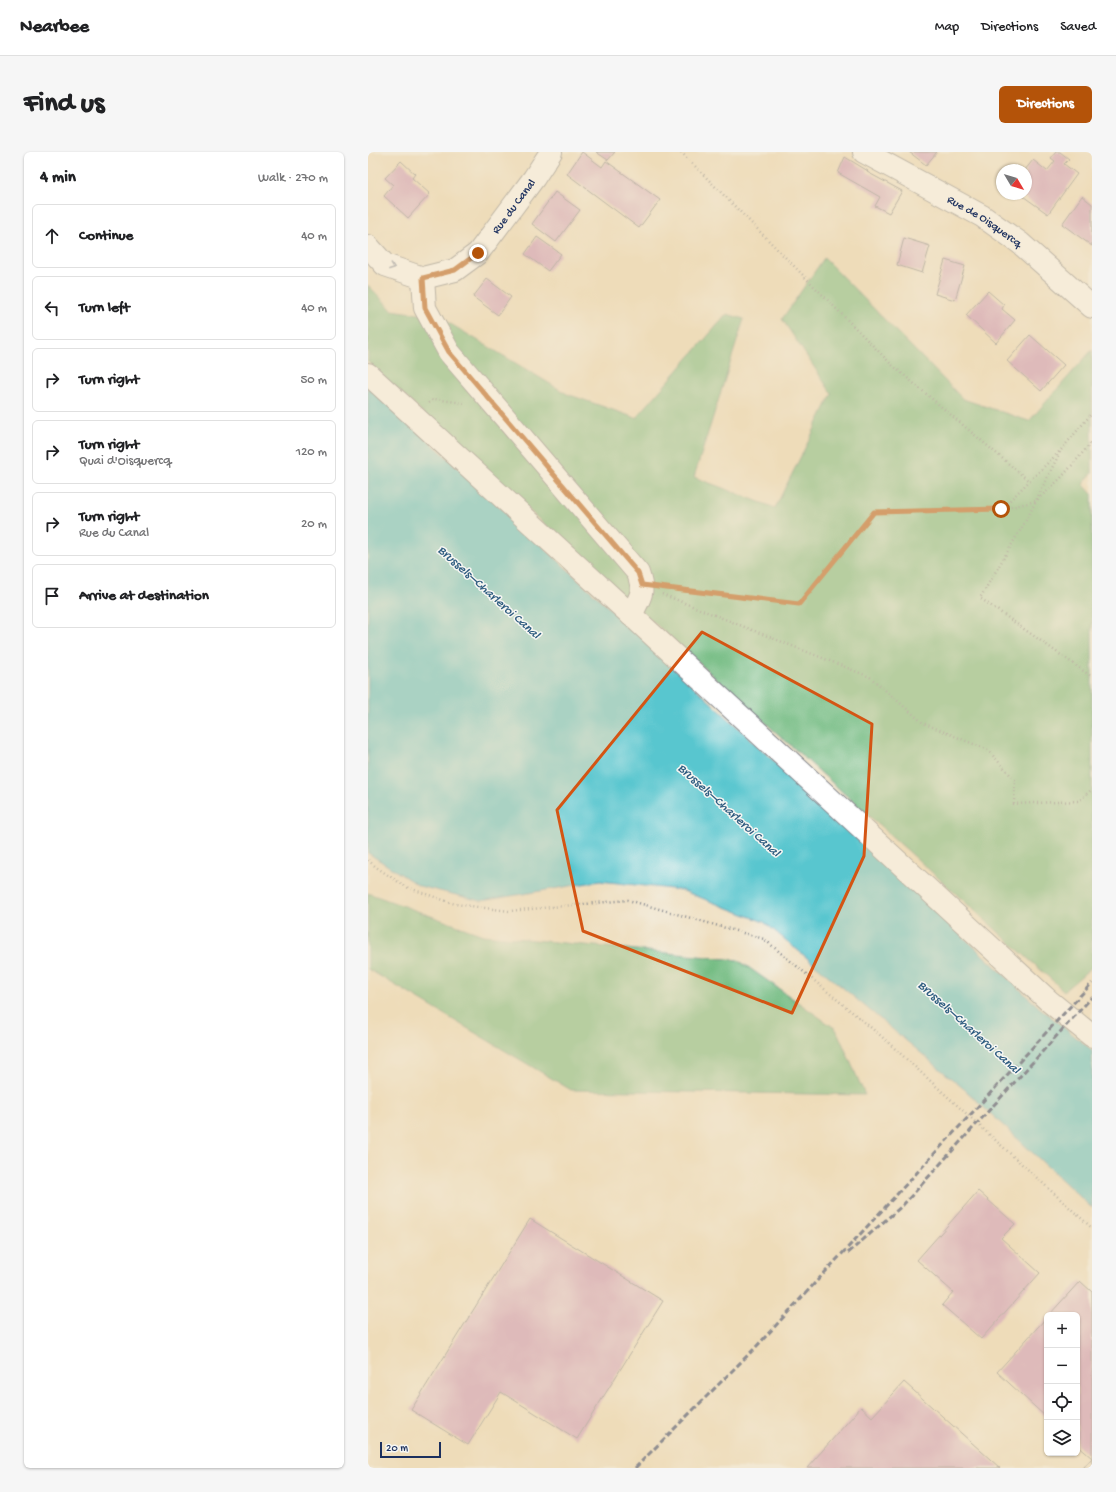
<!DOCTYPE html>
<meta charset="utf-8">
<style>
body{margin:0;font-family:"Gochi Hand",sans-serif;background:#f6f6f6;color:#202124}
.controls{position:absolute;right:12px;bottom:12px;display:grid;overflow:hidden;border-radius:6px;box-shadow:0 1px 3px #0004}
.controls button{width:36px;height:36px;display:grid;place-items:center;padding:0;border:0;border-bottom:1px solid #e0e0e0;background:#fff;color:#202124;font:20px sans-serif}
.compass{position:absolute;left:628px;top:12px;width:36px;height:36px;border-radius:50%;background:#fff;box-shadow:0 1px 3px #0004;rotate:128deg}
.scale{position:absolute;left:12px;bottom:10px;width:61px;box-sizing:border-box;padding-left:4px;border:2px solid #1b2f5e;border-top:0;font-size:11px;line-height:14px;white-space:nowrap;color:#1b2f5e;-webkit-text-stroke:3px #f6f6f2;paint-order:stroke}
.stop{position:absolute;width:12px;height:12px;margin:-9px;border:3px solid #b45309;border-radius:50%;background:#fff}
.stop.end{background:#b45309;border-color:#fff;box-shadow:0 1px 4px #0008}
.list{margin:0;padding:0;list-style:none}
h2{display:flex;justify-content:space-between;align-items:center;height:52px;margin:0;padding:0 16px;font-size:17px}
h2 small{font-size:13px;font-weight:400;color:#757577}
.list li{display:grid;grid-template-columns:26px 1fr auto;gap:12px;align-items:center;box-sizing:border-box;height:64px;margin:0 8px 8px;padding:0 8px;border:1px solid #e0e0e0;border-radius:6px}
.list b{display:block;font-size:15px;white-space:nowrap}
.list p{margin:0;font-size:13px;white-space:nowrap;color:#757577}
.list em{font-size:13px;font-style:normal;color:#757577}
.icon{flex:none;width:22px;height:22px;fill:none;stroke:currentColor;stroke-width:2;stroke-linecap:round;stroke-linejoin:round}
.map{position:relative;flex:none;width:724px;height:1316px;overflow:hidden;border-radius:6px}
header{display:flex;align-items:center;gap:24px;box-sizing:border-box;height:56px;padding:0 20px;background:#fff;border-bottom:1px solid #e0e0e0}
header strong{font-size:19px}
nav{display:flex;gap:22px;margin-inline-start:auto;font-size:14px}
.intro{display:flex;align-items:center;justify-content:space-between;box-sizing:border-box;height:96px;padding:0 24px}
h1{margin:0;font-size:28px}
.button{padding:10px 18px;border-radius:6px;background:#b45309;color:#fff;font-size:14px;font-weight:700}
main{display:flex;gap:24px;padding:0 24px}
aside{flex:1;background:#fff;border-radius:6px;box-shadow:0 1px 3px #0004}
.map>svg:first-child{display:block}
</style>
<header>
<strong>Nearbee</strong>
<nav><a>Map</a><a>Directions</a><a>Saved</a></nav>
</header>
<div class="intro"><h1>Find us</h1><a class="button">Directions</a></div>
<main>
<aside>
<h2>4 min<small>Walk · 270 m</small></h2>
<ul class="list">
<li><svg class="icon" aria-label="ahead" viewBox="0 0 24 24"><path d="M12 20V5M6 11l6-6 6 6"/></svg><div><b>Continue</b></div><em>40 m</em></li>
<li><svg class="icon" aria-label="left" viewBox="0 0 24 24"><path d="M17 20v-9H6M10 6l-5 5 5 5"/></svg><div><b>Turn left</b></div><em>40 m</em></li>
<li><svg class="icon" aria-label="right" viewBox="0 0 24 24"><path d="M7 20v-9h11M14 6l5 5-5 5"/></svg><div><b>Turn right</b></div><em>50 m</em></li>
<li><svg class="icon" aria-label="right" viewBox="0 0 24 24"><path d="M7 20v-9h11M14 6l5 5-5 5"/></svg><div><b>Turn right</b><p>Quai d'Oisquercq</p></div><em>120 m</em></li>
<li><svg class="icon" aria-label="right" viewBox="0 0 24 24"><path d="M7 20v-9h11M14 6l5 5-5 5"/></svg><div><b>Turn right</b><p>Rue du Canal</p></div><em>20 m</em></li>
<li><svg class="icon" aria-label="arrive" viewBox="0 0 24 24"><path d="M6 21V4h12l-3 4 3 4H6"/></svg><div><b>Arrive at destination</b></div></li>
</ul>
</aside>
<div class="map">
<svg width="724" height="1316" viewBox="0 0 724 1316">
<rect width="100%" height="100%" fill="#f6f6f2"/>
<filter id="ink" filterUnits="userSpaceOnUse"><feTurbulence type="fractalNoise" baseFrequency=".025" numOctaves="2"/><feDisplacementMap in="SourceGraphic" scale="8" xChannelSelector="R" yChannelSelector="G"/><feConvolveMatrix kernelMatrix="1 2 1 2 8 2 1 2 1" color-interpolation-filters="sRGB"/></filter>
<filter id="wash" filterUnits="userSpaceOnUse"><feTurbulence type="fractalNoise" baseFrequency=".012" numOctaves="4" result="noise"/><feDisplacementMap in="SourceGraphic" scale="16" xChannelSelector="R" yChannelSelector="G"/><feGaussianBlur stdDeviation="0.9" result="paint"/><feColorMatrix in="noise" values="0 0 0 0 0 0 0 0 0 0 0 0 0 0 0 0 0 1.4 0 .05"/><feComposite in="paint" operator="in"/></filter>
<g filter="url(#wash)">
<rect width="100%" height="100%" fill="#eedcb9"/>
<g fill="#73bc82" stroke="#477670">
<polygon points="456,106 595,247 661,269 724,198 724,321 715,332 724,342 724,815 696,839 115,317 0,210 0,133 24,158 71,165 199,242 268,266 359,162 376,167 326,325 407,356 464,242 414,167"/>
<polygon points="0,741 115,783 370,808 468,877 497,943 203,938 0,817"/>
</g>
<polygon fill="#59c6cf" stroke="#3a7a96" points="0,232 672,856 724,898 724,1056 596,937 396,770 313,738 232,729 113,749 51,734 0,701"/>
<g id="blocks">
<g fill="#cb91ba">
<polygon points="214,0 234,15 238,9 292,48 271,76 199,22"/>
<polygon points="228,0 247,0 240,8"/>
<polygon points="541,0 569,0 558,13"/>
<polygon points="688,0 692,0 701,7 696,12 709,22 680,62 652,42 658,42 658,18 657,18 665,8 679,19 687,9 683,6"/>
<polygon points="477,5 500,19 499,20 534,39 521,61 507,54 512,45 470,21"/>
<polygon points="33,9 47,22 44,26 62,42 40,66 16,44 25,33 17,26"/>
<polygon points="187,40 212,58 188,90 164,72"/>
<polygon points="714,44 724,52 724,94 694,72"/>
<polygon points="169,85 193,102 180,119 157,102"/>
<polygon points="536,86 562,94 554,121 529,113"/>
<polygon points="577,108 597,114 587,148 567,142"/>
<polygon points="119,127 143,145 130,163 105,145"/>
<polygon points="620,139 636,153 634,157 647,168 628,191 598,163"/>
<polygon points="662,183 696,213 673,239 639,209"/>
<polygon points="610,1039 647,1072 633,1086 672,1121 613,1187 574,1153 585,1140 549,1108"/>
<polygon points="162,1067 295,1149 209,1287 133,1240 100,1293 43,1258"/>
<polygon points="712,1129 724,1140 724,1316 715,1316 724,1306 709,1293 709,1163 681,1163"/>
<polygon points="679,1165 679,1266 629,1220"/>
<polygon points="536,1230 632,1316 439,1316 493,1255 504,1265"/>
</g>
</g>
</g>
<g filter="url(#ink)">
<use href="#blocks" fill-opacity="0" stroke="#84868c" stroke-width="1"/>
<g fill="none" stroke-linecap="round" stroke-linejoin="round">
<g stroke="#84868c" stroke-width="24">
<g id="minor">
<path id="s1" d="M496,0L614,64L652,91L724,155"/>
<path id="s2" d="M0,94L17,113L55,126L87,118L110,101L166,26L183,0"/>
<path d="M55,126L57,156L81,200L270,421C277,442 273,443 263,463"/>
<polyline points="0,222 263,463 681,849 724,884"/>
</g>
</g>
<g stroke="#84868c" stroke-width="2.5" stroke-dasharray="1 3" stroke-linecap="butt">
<polyline points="313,0 524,213 661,329"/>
<polyline points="61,251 66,247 96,251"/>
<polyline points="692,300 660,365 612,446 724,525"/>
<polyline points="635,357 668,349 693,326 724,290"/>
<polyline points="294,436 431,452 506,360 633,357 693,298 724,261"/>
<polyline points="294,442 502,525 555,571 620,598 647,628 646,652 711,649 724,637"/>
<polyline points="0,708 8,715 38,735 87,752 141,759 260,748 396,787 513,884 724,1076"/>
</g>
<use href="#minor" stroke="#fff" stroke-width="22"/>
<g stroke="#1b2f5e" stroke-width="3" stroke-dasharray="6 3" stroke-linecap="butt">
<polyline points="480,1101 535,1053 724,845"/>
<polyline points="267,1316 387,1196 724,831"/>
</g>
</g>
<defs><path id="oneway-chevron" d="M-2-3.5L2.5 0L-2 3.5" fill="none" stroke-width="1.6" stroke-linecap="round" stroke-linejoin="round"/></defs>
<use stroke="#8d97ae" href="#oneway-chevron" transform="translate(24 115) rotate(20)"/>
</g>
<g fill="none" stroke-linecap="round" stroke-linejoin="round" filter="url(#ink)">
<polyline stroke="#b45309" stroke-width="5" points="110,101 87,118 55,126 57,156 81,200 270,421 274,433 431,452 506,360 633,357"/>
</g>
<path d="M0 0H724V1316H0ZM334,480L504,572L496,704L424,861L215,779L189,658Z" fill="#eedcb9" fill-opacity=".55" fill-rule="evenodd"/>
<path fill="none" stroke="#d45514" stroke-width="3" stroke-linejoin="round" d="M334,480L504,572L496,704L424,861L215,779L189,658Z"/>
<g text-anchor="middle" stroke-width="3" stroke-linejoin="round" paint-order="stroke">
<g font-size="12" fill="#1b2f5e" stroke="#f6f6f2">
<text dy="4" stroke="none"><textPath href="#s2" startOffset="186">Rue du Canal</textPath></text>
<text dy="4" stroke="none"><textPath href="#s1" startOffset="139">Rue de Oisquercq</textPath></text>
</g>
<g font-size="13" font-style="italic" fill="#2e5c80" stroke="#f6f6f2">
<text transform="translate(122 439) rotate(42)" y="5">Brussels–Charleroi Canal</text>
<text transform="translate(362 657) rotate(42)" y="5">Brussels–Charleroi Canal</text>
<text transform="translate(602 874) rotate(42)" y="5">Brussels–Charleroi Canal</text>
</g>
</g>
</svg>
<div class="controls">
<button>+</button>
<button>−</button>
<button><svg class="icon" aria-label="locate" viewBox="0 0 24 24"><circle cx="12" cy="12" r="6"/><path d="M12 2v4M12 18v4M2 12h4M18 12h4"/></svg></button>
<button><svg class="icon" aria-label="layers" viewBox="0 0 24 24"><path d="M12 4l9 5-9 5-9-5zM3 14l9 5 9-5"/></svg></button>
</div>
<svg class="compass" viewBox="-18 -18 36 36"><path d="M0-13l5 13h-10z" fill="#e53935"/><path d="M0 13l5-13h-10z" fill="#757577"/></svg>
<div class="scale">20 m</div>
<div class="stop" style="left:633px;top:357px"></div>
<div class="stop end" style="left:110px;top:101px"></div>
</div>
</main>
